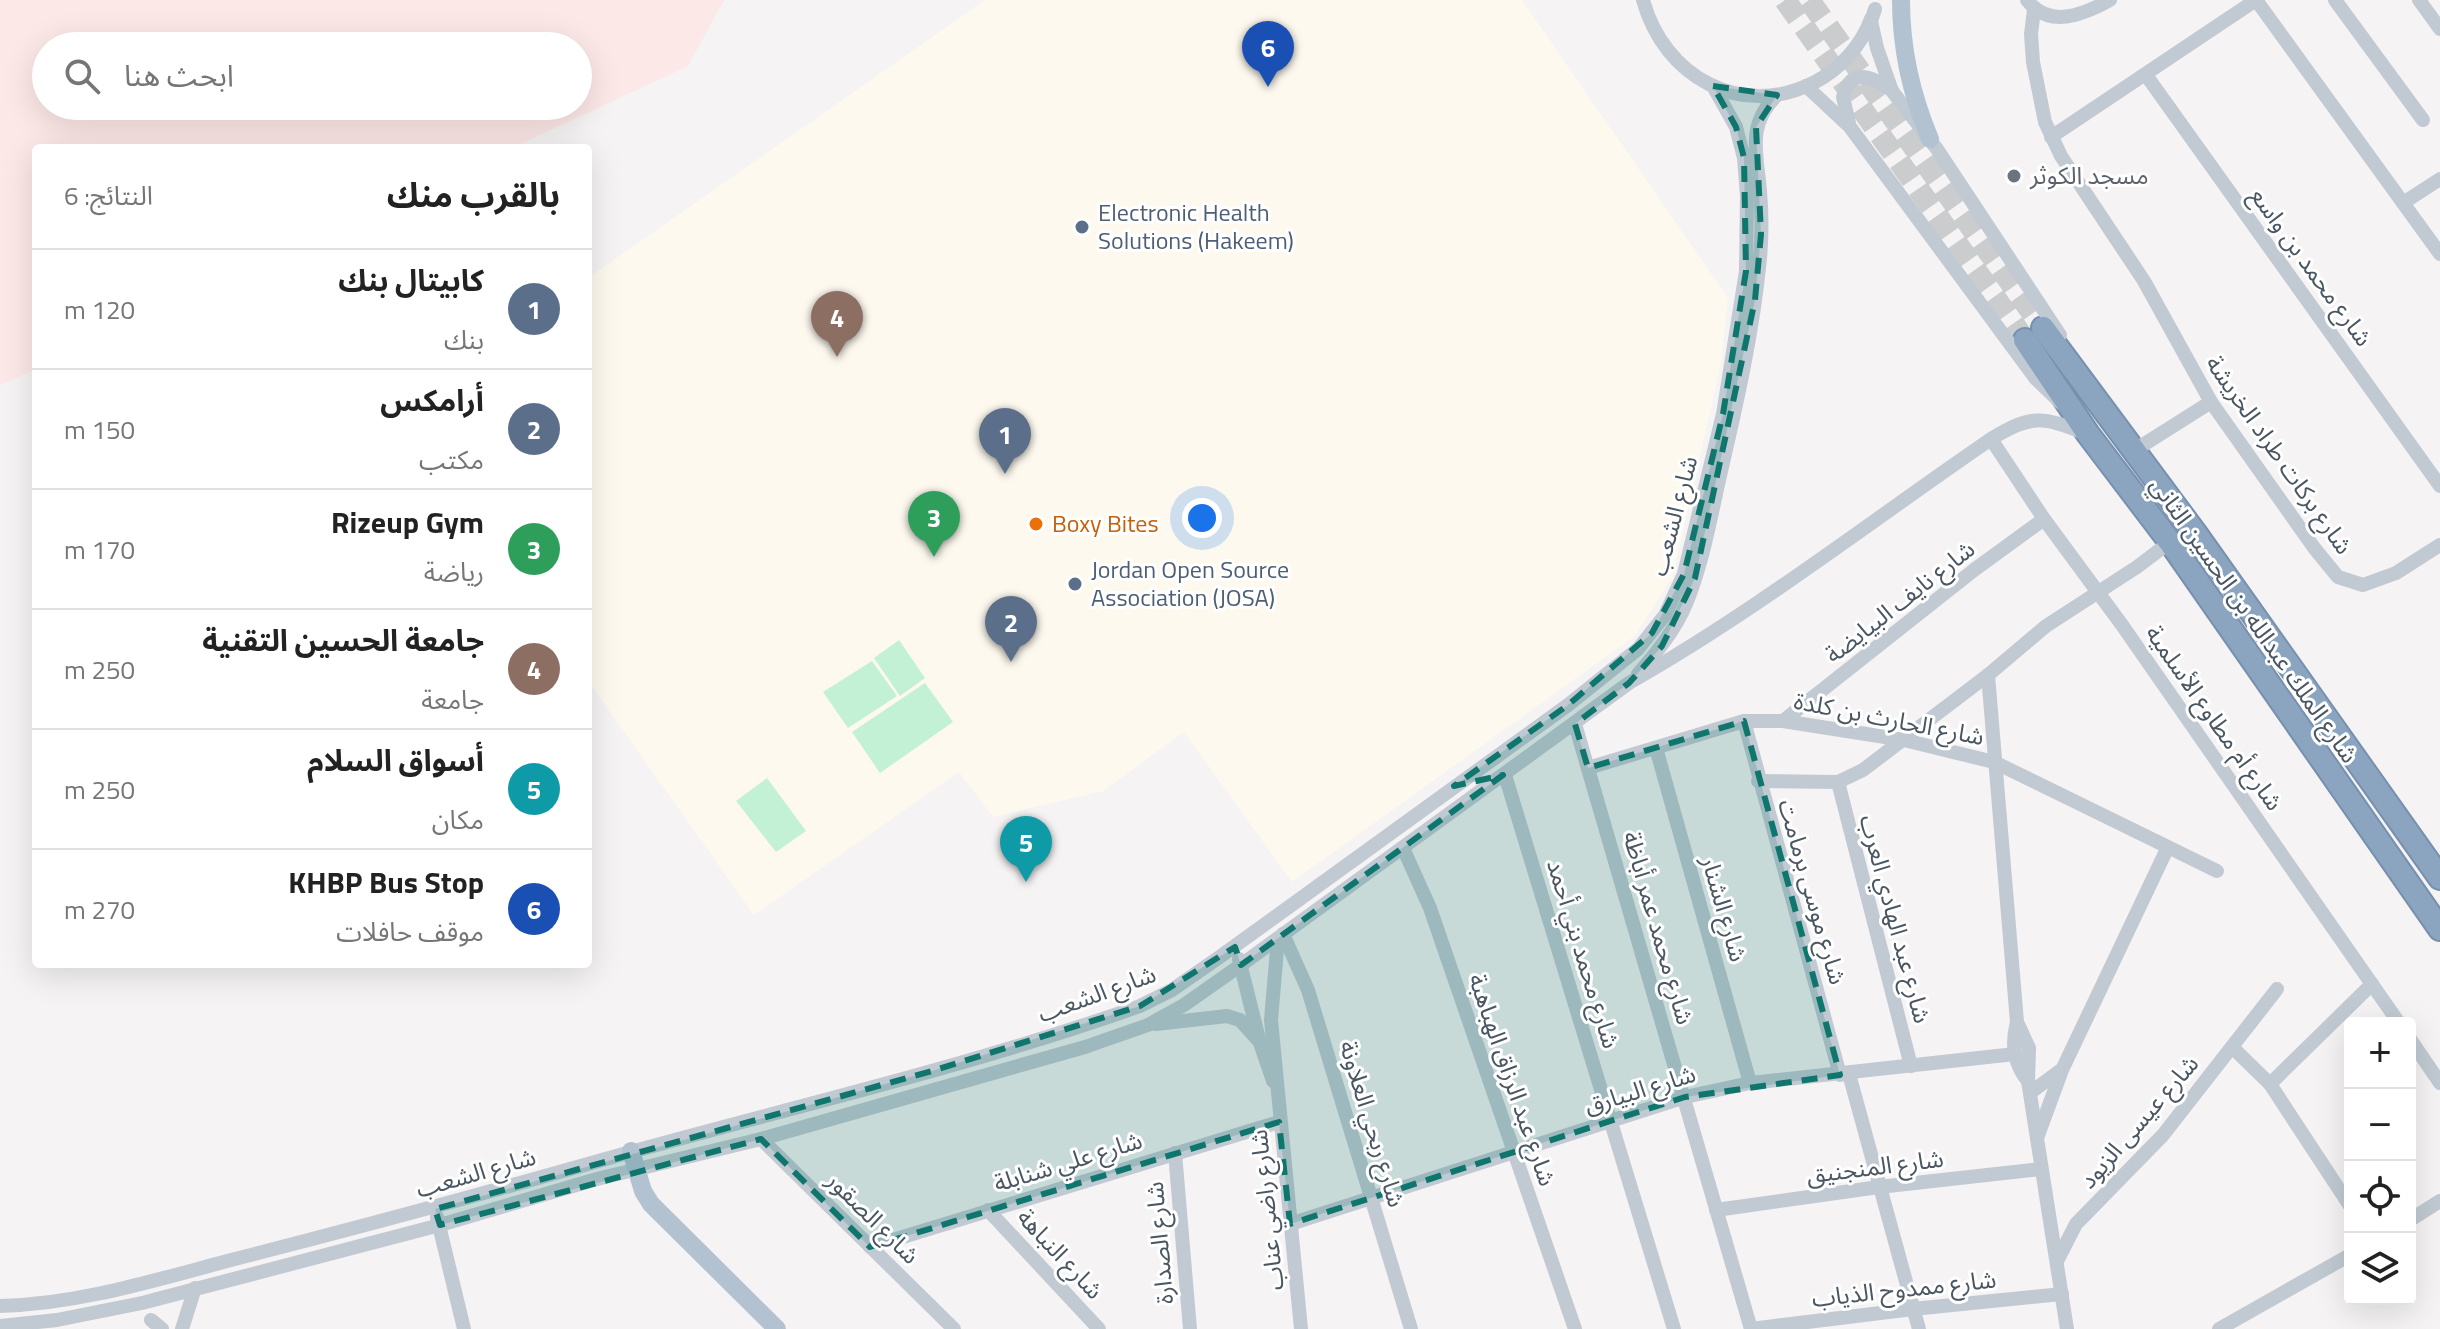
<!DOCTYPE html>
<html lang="ar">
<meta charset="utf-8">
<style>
body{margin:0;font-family:"Titillium Web","Noto Sans Arabic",sans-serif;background:#f2f2f2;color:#222;direction:rtl}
.controls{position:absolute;right:24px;bottom:24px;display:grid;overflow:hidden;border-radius:8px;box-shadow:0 8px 32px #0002}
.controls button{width:72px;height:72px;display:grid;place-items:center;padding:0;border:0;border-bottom:2px solid #e0e0e0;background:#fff;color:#222;font:40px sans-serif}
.you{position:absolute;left:1202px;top:518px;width:28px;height:28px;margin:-20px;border:6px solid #fff;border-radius:50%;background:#1a73e8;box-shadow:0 0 0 12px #1a73e833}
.badge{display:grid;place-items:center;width:52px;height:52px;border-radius:50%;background:#7c3aed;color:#fff;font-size:26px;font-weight:700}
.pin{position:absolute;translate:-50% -66px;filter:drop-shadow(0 2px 4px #0008)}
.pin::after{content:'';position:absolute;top:42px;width:28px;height:24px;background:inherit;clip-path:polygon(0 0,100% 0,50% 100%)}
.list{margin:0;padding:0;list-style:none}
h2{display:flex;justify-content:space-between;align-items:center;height:104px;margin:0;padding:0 32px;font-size:34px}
h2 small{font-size:26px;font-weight:400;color:#767676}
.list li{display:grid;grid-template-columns:52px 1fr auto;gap:24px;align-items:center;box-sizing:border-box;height:120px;padding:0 32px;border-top:2px solid #e0e0e0}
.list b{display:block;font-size:30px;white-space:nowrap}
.list p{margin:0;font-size:26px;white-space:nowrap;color:#767676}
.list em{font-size:26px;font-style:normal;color:#767676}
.icon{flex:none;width:44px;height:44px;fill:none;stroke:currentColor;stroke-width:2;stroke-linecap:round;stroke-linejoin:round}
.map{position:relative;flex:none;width:2440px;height:1329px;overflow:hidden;direction:ltr}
.search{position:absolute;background:#fff;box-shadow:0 8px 32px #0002;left:32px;top:32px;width:560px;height:88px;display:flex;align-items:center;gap:20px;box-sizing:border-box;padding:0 28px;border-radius:44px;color:#767676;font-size:30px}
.panel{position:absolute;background:#fff;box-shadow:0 8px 32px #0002;left:32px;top:144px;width:560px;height:824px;border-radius:8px;direction:rtl}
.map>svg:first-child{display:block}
</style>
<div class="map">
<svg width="2440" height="1329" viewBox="0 0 2440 1329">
<rect width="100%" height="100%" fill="#f5f3f3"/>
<polygon fill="#fdf9ef" points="985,0 1522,0 1728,298 1721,364 1673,576 1635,636 1292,882 1184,732 1103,791 993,817 959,772 754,915 588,681 588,278"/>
<path fill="#fce8e6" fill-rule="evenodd" d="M0,0H724L688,66L512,148H36V369L0,385ZM46,46H578V106H46Z"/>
<g fill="#c3f1d5">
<polygon points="899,640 925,678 900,696 874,658"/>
<polygon points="872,661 897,696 848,728 823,692"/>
<polygon points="925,683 953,722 880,773 852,732"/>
<polygon points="767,778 806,831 776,852 736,801"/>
</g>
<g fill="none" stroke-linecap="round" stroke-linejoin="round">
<g stroke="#caccce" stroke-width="22" stroke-dasharray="22 11" stroke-linecap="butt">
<polyline points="1785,0 2025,340"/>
<polyline points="1809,0 2043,328"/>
</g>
<g stroke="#7690ad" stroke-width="26">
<g id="highway">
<polyline points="2043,328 2196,534 2440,878"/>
<polyline points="2025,340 2088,434 2170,542 2440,929"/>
</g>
</g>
<g stroke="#c1cad2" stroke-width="14">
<path d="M1643,0C1664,77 1741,120 1815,82C1840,69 1861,46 1871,19"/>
<path d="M2027,0C2049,29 2083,15 2110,0"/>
<polyline points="2256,0 2440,254"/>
<polyline points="2335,0 2423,120"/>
<polyline points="2419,0 2440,29"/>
<polyline points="1875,9 1871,21 1877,48 1892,91 1937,149 2060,335"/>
<polyline points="2034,10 2031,34 2033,62 2045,122 2061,156 2144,281 2211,402 2315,549 2338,577 2363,585 2396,573 2440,545"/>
<polyline points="2146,75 2440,486"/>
<polyline points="1806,86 1850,127 2036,379 2061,403"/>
<path d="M1849,123L1843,97C1851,65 1874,78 1892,90"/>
<polyline points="2051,137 2256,0"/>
<polyline points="2403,203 2440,179"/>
<polyline points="1991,439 2044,519 2122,625 2399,1023"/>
<polyline points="2135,450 2211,402"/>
<path d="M1638,674C1657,652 1675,630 1686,604C1702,565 1710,521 1719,480C1736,407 1753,333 1760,258C1762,236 1762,214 1760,191C1757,153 1746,125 1777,95"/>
<path d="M1988,675L2017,1022C2011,1044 2014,1064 2028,1081"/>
<polyline points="1744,721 1840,1075"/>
<polyline points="1783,721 1974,570 2044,519"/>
<polyline points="1575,724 1751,1329"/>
<polyline points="1656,748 1750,1083"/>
<polyline points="1588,768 1744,721 1783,721 1904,740 1994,762 2217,871"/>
<polyline points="1505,775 1674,1329"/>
<polyline points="1758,781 1838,782 1863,770 1988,675 2046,626 2137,567 2170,542"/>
<polyline points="1838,782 1911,1066"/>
<polyline points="1403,848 1430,908 1575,1329"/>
<polyline points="1283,934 1308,990 1411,1329"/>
<polyline points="1278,938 1271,1020 1301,1329"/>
<polyline points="1239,959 1260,1043 1273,1081"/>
<polyline points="2017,1022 2029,1048 2028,1081 2067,1329"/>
<polyline points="1156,1024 1227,1016 1240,1020 1258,1040"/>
<polyline points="2410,1039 2440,1083"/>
<polyline points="2232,1047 2270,1084 2350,1206"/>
<polyline points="1849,1074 1919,1329"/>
<polyline points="2270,1084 2372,984"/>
<polyline points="2030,1093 2061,1070"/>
<polyline points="2037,1138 2062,1070 2167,849"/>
<polyline points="761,1139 954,1329"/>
<polyline points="1175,1153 1190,1329"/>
<polyline points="988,1210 1099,1329"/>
<polyline points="1716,1210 1879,1187 2041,1169"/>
<polyline points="437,1217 464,1329"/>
<polyline points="2410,1220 2440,1201"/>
<polyline points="1290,1224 1685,1097 1750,1083 2015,1054"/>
<polyline points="870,1247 1279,1122"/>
<polyline points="2057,1261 2076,1224 2163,1135 2277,989"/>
<path d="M0,1306C79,1304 155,1280 231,1260C345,1231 457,1201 570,1169C760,1114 954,1072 1140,1006L1172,990L1221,956L1568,705L1638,649L1665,615L1684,574L1723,414L1746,271L1747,196L1744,158L1736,127L1713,86"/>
<polyline points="151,1320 162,1329"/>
<path d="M0,1326L57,1320L142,1303L440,1225L597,1179L761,1139L1085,1047L1148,1025L1184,1005L1241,965L1629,683C1756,611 1871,521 1991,439C2034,413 2042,417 2088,434"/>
<polyline points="182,1329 195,1288"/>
<polyline points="1751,1329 1913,1309 2062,1294"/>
<polyline points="2219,1329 2350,1255"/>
</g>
<g stroke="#b3c2d1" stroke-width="18">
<path d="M1901,0C1901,50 1911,94 1930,139"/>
<polyline points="631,1151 643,1191 651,1204 777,1329"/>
</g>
<use href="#highway" stroke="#8ba5c1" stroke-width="22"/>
</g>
<path fill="#0f766e" fill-opacity="0.2" stroke="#0f766e" stroke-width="6" stroke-dasharray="16 10" stroke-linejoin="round" d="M1713,86L1777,95L1756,127L1761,234L1755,300L1695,578L1662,646L1629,683L1575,724L1588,768L1744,721L1840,1075L1685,1097L1290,1224L1279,1122L870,1247L761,1139L440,1225L435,1209L932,1071L1140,1006L1235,947L1241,965L1503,775L1454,786L1568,705L1652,633L1684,574L1723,414L1746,271L1744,158L1736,127Z"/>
<circle fill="#6b7280" stroke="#fff" stroke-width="3" cx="2014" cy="176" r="8"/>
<g fill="#5c6f8a" stroke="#fff" stroke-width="3">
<circle cx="1082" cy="227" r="8"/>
<circle cx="1075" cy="584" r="8"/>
</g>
<circle fill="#e8710a" stroke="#fff" stroke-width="3" cx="1036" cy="524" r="8"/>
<g text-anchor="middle" stroke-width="6" stroke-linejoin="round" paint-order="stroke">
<g font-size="24" fill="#5b616d" stroke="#fff" text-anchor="start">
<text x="2030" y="184">مسجد الكوثر</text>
</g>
<g font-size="24" fill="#4e5e75" stroke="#fff" text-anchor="start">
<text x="1098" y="221">Electronic Health<tspan x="1098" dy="28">Solutions (Hakeem)</tspan></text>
<text x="1091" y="578">Jordan Open Source<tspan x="1091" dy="28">Association (JOSA)</tspan></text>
</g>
<g font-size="24" fill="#4a5661" stroke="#fff">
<text transform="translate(2311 267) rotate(54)" y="8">شارع محمد بن واسع</text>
<text transform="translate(2279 455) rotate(55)" y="8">شارع بركات طراد الخريشة</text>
<text transform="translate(1674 516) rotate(-75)" y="8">شارع الشعب</text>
<text transform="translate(1900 602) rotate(-38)" y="8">شارع نايف البيايضة</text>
<text transform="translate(2254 620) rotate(55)" y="8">شارع الملك عبدالله بن الحسين الثاني</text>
<text transform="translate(2214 718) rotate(55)" y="8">شارع أم مطاوع الأسلمية</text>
<text transform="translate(1889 719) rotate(11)" y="8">شارع الحارث بن كلدة</text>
<text transform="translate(1812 892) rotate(74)" y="8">شارع موسى برمامت</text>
<text transform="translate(1724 909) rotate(74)" y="8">شارع الشنار</text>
<text transform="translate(1895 919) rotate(75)" y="8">شارع عبد الهادي العرب</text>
<text transform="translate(1658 928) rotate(74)" y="8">شارع محمد عمر أباظة</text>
<text transform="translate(1583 954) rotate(73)" y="8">شارع محمد بني أحمد</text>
<text transform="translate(1097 994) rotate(-20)" y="8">شارع الشعب</text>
<text transform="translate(1512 1080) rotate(71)" y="8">شارع عبد الرزاق الهباهبة</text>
<text transform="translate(1640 1090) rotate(-17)" y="8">شارع البيارق</text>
<text transform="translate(2139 1122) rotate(-49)" y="8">شارع عيسى الزيود</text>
<text transform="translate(1372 1124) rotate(73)" y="8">شارع ربحي العلاونة</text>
<text transform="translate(1068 1162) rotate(-17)" y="8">شارع علي شنابلة</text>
<text transform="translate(1875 1167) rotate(-7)" y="8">شارع المنجنيق</text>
<text transform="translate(476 1173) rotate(-16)" y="8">شارع الشعب</text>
<text transform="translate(1267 1210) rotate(-96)" y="8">شارع راضي عناب</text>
<text transform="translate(873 1218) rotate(45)" y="8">شارع الصقور</text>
<text transform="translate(1160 1243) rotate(-95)" y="8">شارع الصدارة</text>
<text transform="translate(1060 1254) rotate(47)" y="8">شارع النباهة</text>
<text transform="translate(1904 1289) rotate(-6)" y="8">شارع ممدوح الذياب</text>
</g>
<g font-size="24" fill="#c56008" stroke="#fff" text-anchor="start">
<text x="1052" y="532">Boxy Bites</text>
</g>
</g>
</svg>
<div class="controls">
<button>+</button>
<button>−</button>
<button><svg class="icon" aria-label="locate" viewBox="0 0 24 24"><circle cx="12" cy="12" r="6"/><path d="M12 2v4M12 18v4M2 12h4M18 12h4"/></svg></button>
<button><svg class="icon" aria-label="layers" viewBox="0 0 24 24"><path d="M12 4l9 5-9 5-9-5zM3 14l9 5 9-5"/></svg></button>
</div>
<div class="you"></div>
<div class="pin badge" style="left:1005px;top:474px;background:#5c6f8a">1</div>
<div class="pin badge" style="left:1011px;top:662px;background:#5c6f8a">2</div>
<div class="pin badge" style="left:934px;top:557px;background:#2e9e5b">3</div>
<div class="pin badge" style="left:837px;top:357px;background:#8d6e63">4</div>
<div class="pin badge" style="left:1026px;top:882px;background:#0f9aa8">5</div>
<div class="pin badge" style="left:1268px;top:87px;background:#1a4fb4">6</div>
<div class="search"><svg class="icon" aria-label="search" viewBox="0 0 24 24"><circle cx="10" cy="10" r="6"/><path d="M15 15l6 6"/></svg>ابحث هنا</div>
<section class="panel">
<h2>بالقرب منك<small>النتائج: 6</small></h2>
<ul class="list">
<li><span class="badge" style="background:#5c6f8a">1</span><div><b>كابيتال بنك</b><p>بنك</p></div><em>120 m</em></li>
<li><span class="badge" style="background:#5c6f8a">2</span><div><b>أرامكس</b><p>مكتب</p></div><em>150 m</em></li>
<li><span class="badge" style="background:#2e9e5b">3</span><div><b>Rizeup Gym</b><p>رياضة</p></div><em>170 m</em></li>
<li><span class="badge" style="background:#8d6e63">4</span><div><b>جامعة الحسين التقنية</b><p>جامعة</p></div><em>250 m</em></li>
<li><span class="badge" style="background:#0f9aa8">5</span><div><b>أسواق السلام</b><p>مكان</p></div><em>250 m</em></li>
<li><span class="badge" style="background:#1a4fb4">6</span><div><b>KHBP Bus Stop</b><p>موقف حافلات</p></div><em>270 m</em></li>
</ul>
</section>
</div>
